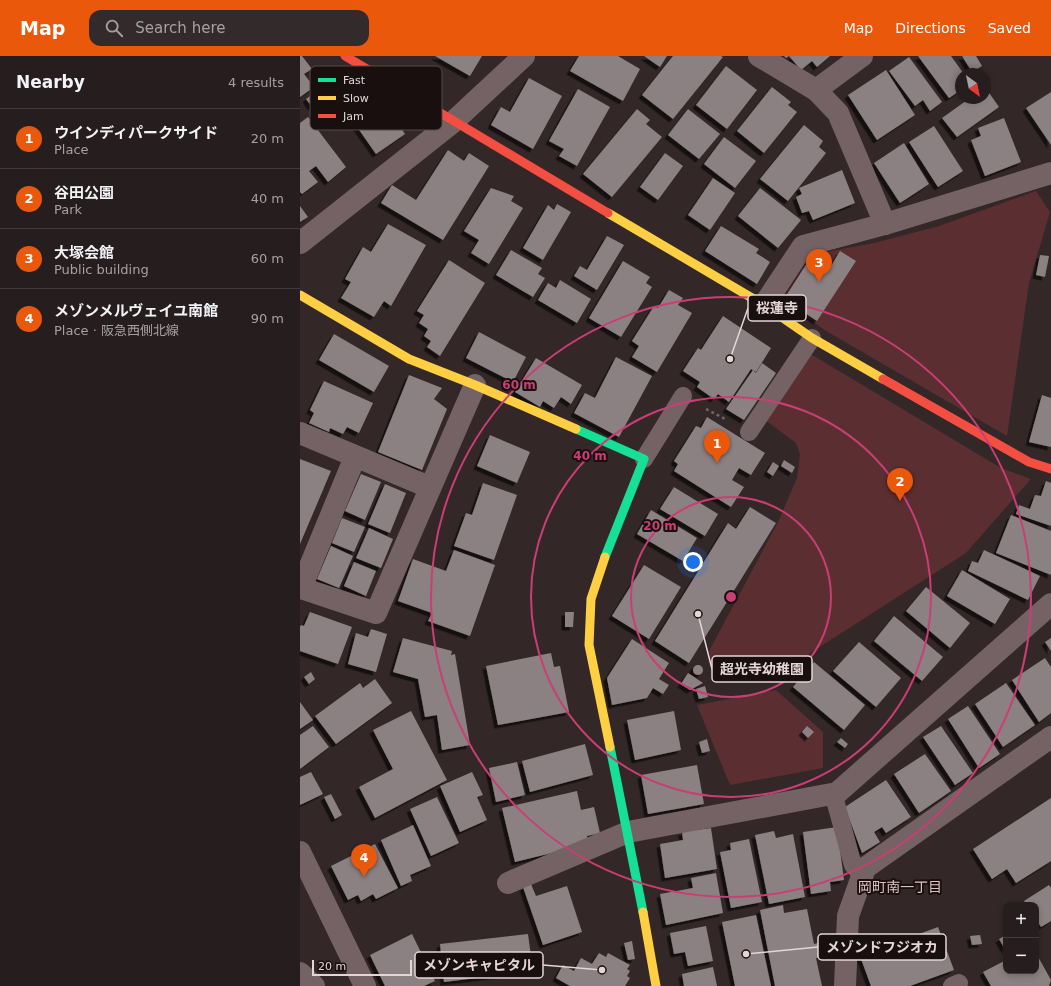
<!DOCTYPE html>
<meta charset="utf-8">
<style>
body{margin:0;font-family:"DejaVu Sans","Noto Sans JP",sans-serif;background:#322a2b;color:#f1f3f6}
.controls{position:absolute;right:12px;bottom:12px;display:grid;overflow:hidden;border-radius:8px;box-shadow:0 2px 6px #0003}
.controls button{width:36px;height:36px;display:grid;place-items:center;padding:0;border:0;border-bottom:1px solid #423b3c;background:#261d1e;color:#f1f3f6;font:20px sans-serif}
.compass{position:absolute;left:655px;top:12px;width:36px;height:36px;border-radius:50%;background:#261d1e;box-shadow:0 2px 6px #0003;rotate:147deg}
.scale{position:absolute;left:12px;bottom:10px;width:100px;box-sizing:border-box;padding-left:4px;border:2px solid #e5d5d6;border-top:0;font-size:11px;line-height:14px;white-space:nowrap;color:#e5d5d6;-webkit-text-stroke:3px #190f0f;paint-order:stroke}
.you{position:absolute;left:393px;top:506px;width:14px;height:14px;margin:-10px;border:3px solid #fff;border-radius:50%;background:#1a73e8;box-shadow:0 0 0 6px #1a73e833}
.badge{display:grid;place-items:center;width:26px;height:26px;border-radius:50%;background:#ea580c;color:#fff;font-size:13px;font-weight:700}
.pin{position:absolute;translate:-50% -33px;filter:drop-shadow(0 1px 2px #0008)}
.pin::after{content:'';position:absolute;top:21px;width:14px;height:12px;background:inherit;clip-path:polygon(0 0,100% 0,50% 100%)}
.list{margin:0;padding:0;list-style:none}
h2{display:flex;justify-content:space-between;align-items:center;height:52px;margin:0;padding:0 16px;font-size:17px}
h2 small{font-size:13px;font-weight:400;color:#a4a2a4}
.list li{display:grid;grid-template-columns:26px 1fr auto;gap:12px;align-items:center;box-sizing:border-box;height:60px;padding:0 16px;border-top:1px solid #423b3c}
.list b{display:block;font-size:15px;white-space:nowrap}
.list p{margin:0;font-size:13px;white-space:nowrap;color:#a4a2a4}
.list em{font-size:13px;font-style:normal;color:#a4a2a4}
.icon{flex:none;width:22px;height:22px;fill:none;stroke:currentColor;stroke-width:2;stroke-linecap:round;stroke-linejoin:round}
.map{position:relative;flex:none;width:751px;height:930px;overflow:hidden}
header{display:flex;align-items:center;gap:24px;box-sizing:border-box;height:56px;padding:0 20px;background:#ea580c;color:#fff}
header strong{font-size:19px}
nav{display:flex;gap:22px;margin-inline-start:auto;font-size:14px}
.search{width:280px;height:36px;background:#322a2b;display:flex;align-items:center;gap:10px;box-sizing:border-box;padding:0 14px;border-radius:12px;color:#a4a2a4;font-size:15px}
main{display:flex}
aside{flex:1;background:#261d1e}
.map>svg:first-child{display:block}
</style>
<header>
<strong>Map</strong>
<div class="search"><svg class="icon" aria-label="search" viewBox="0 0 24 24"><circle cx="10" cy="10" r="6"/><path d="M15 15l6 6"/></svg>Search here</div>
<nav><a>Map</a><a>Directions</a><a>Saved</a></nav>
</header>
<main>
<aside>
<h2>Nearby<small>4 results</small></h2>
<ul class="list">
<li><span class="badge">1</span><div><b>ウインディパークサイド</b><p>Place</p></div><em>20 m</em></li>
<li><span class="badge">2</span><div><b>谷田公園</b><p>Park</p></div><em>40 m</em></li>
<li><span class="badge">3</span><div><b>大塚会館</b><p>Public building</p></div><em>60 m</em></li>
<li><span class="badge">4</span><div><b>メゾンメルヴェイユ南館</b><p>Place · 阪急西側北線</p></div><em>90 m</em></li>
</ul>
</aside>
<div class="map">
<svg width="751" height="930" viewBox="0 0 751 930">
<defs>
<filter id="shadow"><feDropShadow dx="-3.5" dy="3.5" stdDeviation="0" flood-color="#0009"/></filter>
</defs>
<rect width="100%" height="100%" fill="#332728"/>
<g fill="#5b2e32">
<polygon points="736,135 750,156 729,227 707,380 526,275 479,242 509,199 574,187 639,170"/>
<polygon points="509,297 701,412 731,423 666,497 473,621 467,616 415,624 409,595 478,466 497,422 500,398 496,387 465,364"/>
<polygon points="476,634 523,676 523,712 430,729 397,649"/>
</g>
<g fill="#8c8182" filter="url(#shadow)">
<polygon points="0,0 2,0 12,13 4,18 14,31 0,41"/>
<polygon points="135,0 182,0 170,20"/>
<polygon points="279,0 318,0 340,13 323,45 270,15"/>
<polygon points="344,0 367,0 360,11"/>
<polygon points="373,0 421,0 423,1 373,63 342,39"/>
<polygon points="484,0 530,0 517,11 512,5 501,14 489,0 486,2"/>
<polygon points="618,0 651,0 664,18 661,18 661,34 649,42"/>
<polygon points="662,0 676,0 682,10 672,16"/>
<polygon points="609,1 642,46 630,55 623,44 615,50 589,15"/>
<polygon points="426,10 457,34 427,73 396,49"/>
<polygon points="586,14 615,59 577,84 548,39"/>
<polygon points="229,22 262,40 233,93 191,69 201,51 210,56"/>
<polygon points="472,31 491,46 488,49 497,56 464,97 437,75"/>
<polygon points="685,31 699,51 657,81 642,62 670,42 685,42"/>
<polygon points="278,33 310,51 277,110 259,100 264,93 249,85"/>
<polygon points="17,35 24,43 12,51 6,43"/>
<polygon points="751,36 751,89 726,52"/>
<polygon points="77,37 105,78 76,98 48,58"/>
<polygon points="337,53 350,64 346,68 362,81 312,141 283,118"/>
<polygon points="388,53 420,78 399,103 368,79"/>
<polygon points="8,61 46,111 28,126 16,110 9,115 18,126 2,138 0,136 0,67"/>
<polygon points="704,62 721,106 685,120 671,84 681,80 678,72"/>
<polygon points="504,69 523,85 519,91 526,97 488,145 460,123"/>
<polygon points="634,70 663,115 638,131 609,86"/>
<polygon points="424,81 456,105 435,132 404,108"/>
<polygon points="604,87 629,128 600,147 574,107"/>
<polygon points="148,94 164,105 169,97 189,110 143,184 81,147 92,129 116,144"/>
<polygon points="365,97 383,110 358,144 340,131"/>
<polygon points="542,114 555,147 513,164 509,155 502,157 496,141 502,138 499,132"/>
<polygon points="413,122 435,137 410,174 388,159"/>
<polygon points="191,132 214,140 211,145 223,152 189,208 171,197 179,184 164,175"/>
<polygon points="460,132 501,164 478,192 438,160"/>
<polygon points="257,148 271,156 243,204 223,192 248,149 254,154"/>
<polygon points="0,150 8,161 0,166"/>
<polygon points="88,168 126,189 91,250 84,245 74,261 41,242 51,226 45,223 63,191 71,196"/>
<polygon points="421,170 459,193 456,197 470,206 457,228 405,195"/>
<polygon points="307,180 324,189 297,234 274,220 280,210 287,214"/>
<polygon points="211,194 242,212 238,218 245,222 233,241 196,219"/>
<polygon points="540,195 556,205 517,265 484,243 509,204 517,209 521,203 531,210"/>
<polygon points="740,199 749,200 745,221 736,219"/>
<polygon points="149,204 185,227 140,300 127,291 131,285 124,280 128,273 119,267 124,259 117,255"/>
<polygon points="323,205 350,221 346,227 352,231 321,281 289,262"/>
<polygon points="260,224 291,243 277,267 238,244 248,227 256,232"/>
<polygon points="369,234 383,242 378,249 392,257 357,316 332,301 339,290 332,285 354,250 358,252"/>
<polygon points="423,260 471,292 456,316 451,313 429,346 418,338 414,343 397,331 400,326 383,315 398,292 401,294"/>
<polygon points="179,276 226,301 213,326 166,302"/>
<polygon points="34,278 89,310 74,336 19,304"/>
<polygon points="316,301 352,320 319,381 274,357 285,337 295,342"/>
<polygon points="236,302 282,329 271,348 261,341 254,352 243,345 240,351 215,336"/>
<polygon points="462,307 476,317 444,364 426,353 453,314 456,317"/>
<polygon points="109,319 142,332 134,343 147,353 122,414 78,396"/>
<polygon points="24,325 73,347 59,377 47,371 43,378 30,372 29,376 9,367 14,357 10,354"/>
<polygon points="742,339 751,342 751,391 729,386"/>
<polygon points="407,361 465,397 451,419 439,412 432,424 444,431 431,451 374,415 378,408 374,405 396,370 401,372"/>
<polygon points="190,379 230,396 217,427 177,410"/>
<polygon points="0,403 31,415 0,488"/>
<polygon points="484,404 495,411 492,417 481,410"/>
<polygon points="473,406 479,410 473,420 467,416"/>
<polygon points="61,418 81,426 65,464 45,455"/>
<polygon points="746,425 751,427 751,470 716,458 719,449 730,453 735,439 741,440"/>
<polygon points="183,427 217,439 194,504 154,490 166,457 172,459"/>
<polygon points="85,428 106,437 90,477 68,468"/>
<polygon points="374,431 418,458 405,480 360,453"/>
<polygon points="450,451 476,467 389,607 355,585 428,467 436,473"/>
<polygon points="351,454 397,482 383,505 337,478"/>
<polygon points="711,459 751,475 751,519 696,497"/>
<polygon points="42,462 65,471 54,496 32,487"/>
<polygon points="69,472 93,483 81,512 56,502"/>
<polygon points="31,490 53,500 39,532 17,523"/>
<polygon points="154,494 195,509 170,580 128,565 132,557 98,545 113,503 146,515"/>
<polygon points="684,494 740,520 728,544 668,515 672,505 678,507"/>
<polygon points="54,506 76,515 66,540 44,530"/>
<polygon points="344,509 381,531 349,583 312,560"/>
<polygon points="662,514 710,543 695,568 647,540"/>
<polygon points="626,531 670,567 650,592 606,555"/>
<polygon points="10,556 52,571 38,608 0,595 0,571 1,569 4,570"/>
<polygon points="265,556 274,556 273,571 265,571"/>
<polygon points="594,560 643,601 622,625 574,585"/>
<polygon points="71,573 87,578 76,616 48,608 56,577 68,581"/>
<polygon points="103,582 152,595 151,599 155,598 170,689 142,694 137,659 125,661 118,623 93,616"/>
<polygon points="751,582 751,595 745,586"/>
<polygon points="332,583 369,607 359,623 369,629 363,638 353,632 347,642 312,649 307,622"/>
<polygon points="559,586 601,622 576,651 533,615"/>
<polygon points="251,597 254,611 260,610 269,656 198,669 186,610"/>
<polygon points="745,602 751,611 751,657 739,666 712,624"/>
<polygon points="514,606 565,649 544,674 493,631"/>
<circle cx="398" cy="614" r="5"/>
<polygon points="11,616 15,623 9,628 4,621"/>
<polygon points="388,617 403,627 390,634 381,628"/>
<polygon points="75,623 92,647 36,688 15,660 60,627 63,632"/>
<polygon points="706,627 735,669 703,691 675,648"/>
<polygon points="405,630 408,641 399,643 396,633"/>
<polygon points="0,646 13,664 0,673"/>
<polygon points="668,650 700,698 679,712 648,663"/>
<polygon points="111,655 147,724 75,762 59,731 93,713 73,674"/>
<polygon points="374,655 381,694 335,704 327,664"/>
<polygon points="13,670 29,691 0,713 0,679"/>
<polygon points="507,670 514,676 508,682 502,676"/>
<polygon points="641,670 673,717 655,729 623,681"/>
<polygon points="541,682 548,688 545,692 537,686"/>
<polygon points="407,683 410,695 402,697 399,686"/>
<polygon points="285,688 293,719 230,736 222,705"/>
<polygon points="625,698 651,735 619,757 594,718"/>
<polygon points="217,706 225,739 196,746 189,712"/>
<polygon points="397,709 404,748 348,758 341,719"/>
<polygon points="11,716 23,738 0,749 0,721"/>
<polygon points="172,716 183,739 177,741 187,764 160,776 140,730"/>
<polygon points="586,724 611,761 586,777 582,771 574,776 580,786 562,797 545,751"/>
<polygon points="277,735 281,754 294,751 300,777 287,780 288,785 276,791 215,806 202,752"/>
<polygon points="31,738 42,759 35,763 24,741"/>
<polygon points="137,741 159,787 131,800 110,753"/>
<polygon points="751,742 751,805 716,827 707,813 692,823 673,793"/>
<polygon points="113,769 131,810 110,819 112,825 101,830 81,784"/>
<polygon points="537,771 544,824 530,826 531,835 511,838 503,776"/>
<polygon points="411,772 417,813 365,822 360,788 383,784 382,776"/>
<polygon points="474,775 476,782 493,778 505,841 469,848 455,779"/>
<polygon points="449,783 462,846 431,852 420,796 431,794 430,787"/>
<polygon points="75,788 98,832 76,843 73,838 61,845 58,839 48,844 31,810"/>
<polygon points="416,817 423,857 366,869 360,838 393,832 391,822"/>
<polygon points="231,828 236,840 267,830 282,876 243,889 223,831"/>
<polygon points="749,829 751,832 751,865 741,871 736,863 736,849 727,849 724,845"/>
<polygon points="483,849 484,857 507,853 514,888 518,887 521,901 516,902 522,930 475,930 460,854"/>
<polygon points="456,859 471,930 435,930 422,866"/>
<polygon points="406,870 413,905 388,910 385,896 374,898 370,877"/>
<polygon points="638,871 654,914 610,930 571,930 560,900"/>
<polygon points="112,878 135,925 124,930 85,930 70,899"/>
<polygon points="228,878 233,915 144,926 140,888"/>
<polygon points="680,879 682,888 672,889 670,880"/>
<polygon points="706,879 706,895 699,883"/>
<polygon points="332,885 335,903 328,904 324,887"/>
<polygon points="299,897 306,901 308,897 330,909 327,913 330,915 327,920 330,922 325,930 270,930 256,922 263,909 274,915 281,902 292,908"/>
<polygon points="736,897 751,924 749,930 691,930 683,916 706,904 706,915 736,915"/>
<polygon points="413,911 417,930 384,930 382,918"/>
</g>
<g fill="none" stroke-linecap="round" stroke-linejoin="round">
<polyline stroke="#746566" stroke-width="2.5" stroke-dasharray="3 3" stroke-linecap="butt" points="406,353 427,364"/>
<g stroke="#756264" stroke-width="18">
<polyline points="449,376 512,282"/>
<polyline points="344,403 383,340"/>
<polyline points="533,737 553,809 562,819"/>
<polyline points="652,930 659,927"/>
</g>
<g stroke="#756264" stroke-width="22">
<polyline points="459,0 516,34 538,57 585,168"/>
<polyline points="516,34 562,0"/>
<polyline points="0,187 153,66 224,0"/>
<polyline points="464,249 503,190 585,168 751,117"/>
<polyline points="0,377 129,431"/>
<polyline points="55,401 1,532 76,557 175,329"/>
<polyline points="0,796 65,930"/>
<polyline points="208,827 328,776 537,737 751,548"/>
<polyline points="0,917 14,930"/>
<polyline points="545,930 548,860 565,812 751,681"/>
</g>
<g stroke="#16e098" stroke-width="9">
<polyline points="276,373 344,403 305,501"/>
<polyline points="310,691 343,856"/>
</g>
<g stroke="#ffcf43" stroke-width="9">
<polyline points="308,157 464,249 512,282 583,323"/>
<polyline points="0,239 109,303 175,329 276,373"/>
<polyline points="305,501 291,543 289,589 310,691"/>
<polyline points="343,856 356,930"/>
</g>
<g stroke="#f24e42" stroke-width="9">
<polyline points="45,0 308,157"/>
<polyline points="583,323 729,406 751,413"/>
</g>
</g>
<g fill="none" stroke="#c93e74" stroke-width="2">
<circle cx="431" cy="541" r="100"/>
<circle cx="431" cy="541" r="200"/>
<circle cx="431" cy="541" r="300"/>
</g>
<g text-anchor="middle" stroke-width="4" stroke-linejoin="round" paint-order="stroke">
<g font-size="14" fill="#dfc1c2" stroke="#190f0f">
<text x="600" y="836">岡町南一丁目</text>
</g>
</g>
<rect x="10" y="10" width="132" height="64" rx="6" fill="#190f0f" stroke="#564a4b" stroke-width="1"/>
<rect x="18" y="22" width="18" height="4" fill="#16e098"/>
<rect x="18" y="40" width="18" height="4" fill="#ffcf43"/>
<rect x="18" y="58" width="18" height="4" fill="#f24e42"/>
<g font-size="11" fill="#e5d5d6">
<text x="43" y="28">Fast</text>
<text x="43" y="46">Slow</text>
<text x="43" y="64">Jam</text>
</g>
<circle cx="431" cy="541" r="6" fill="#c93e74" stroke="#190f0f" stroke-width="2"/>
<g font-size="12" text-anchor="middle" font-weight="bold" fill="#c93e74" stroke="#190f0f" stroke-width="4" stroke-linejoin="round" paint-order="stroke">
<text x="219" y="333">60 m</text>
<text x="290" y="404">40 m</text>
<text x="360" y="474">20 m</text>
</g>
<path fill="none" stroke="#e5d5d6" stroke-width="1.5" d="M430 303L448 252M398 558L412 613M446 898L518 891M302 914L243 909"/>
<g fill="#e5d5d6" stroke="#190f0f" stroke-width="1.5">
<circle cx="430" cy="303" r="4"/>
<circle cx="398" cy="558" r="4"/>
<circle cx="446" cy="898" r="4"/>
<circle cx="302" cy="914" r="4"/>
</g>
<g fill="#190f0f" stroke="#e5d5d6" stroke-width="1.5">
<rect x="448" y="239" width="58" height="26" rx="4"/>
<rect x="412" y="600" width="100" height="26" rx="4"/>
<rect x="518" y="878" width="128" height="26" rx="4"/>
<rect x="115" y="896" width="128" height="26" rx="4"/>
</g>
<g font-size="14" text-anchor="middle" font-weight="bold" fill="#e5d5d6">
<text x="477" y="257">桜蓮寺</text>
<text x="462" y="618">超光寺幼稚園</text>
<text x="582" y="896">メゾンドフジオカ</text>
<text x="179" y="914">メゾンキャピタル</text>
</g>
</svg>
<div class="controls">
<button>+</button>
<button>−</button>
</div>
<svg class="compass" viewBox="-18 -18 36 36"><path d="M0-13l5 13h-10z" fill="#e53935"/><path d="M0 13l5-13h-10z" fill="#a4a2a4"/></svg>
<div class="scale">20 m</div>
<div class="you"></div>
<div class="pin badge" style="left:417px;top:407px">1</div>
<div class="pin badge" style="left:600px;top:445px">2</div>
<div class="pin badge" style="left:519px;top:226px">3</div>
<div class="pin badge" style="left:64px;top:821px">4</div>
</div>
</main>
